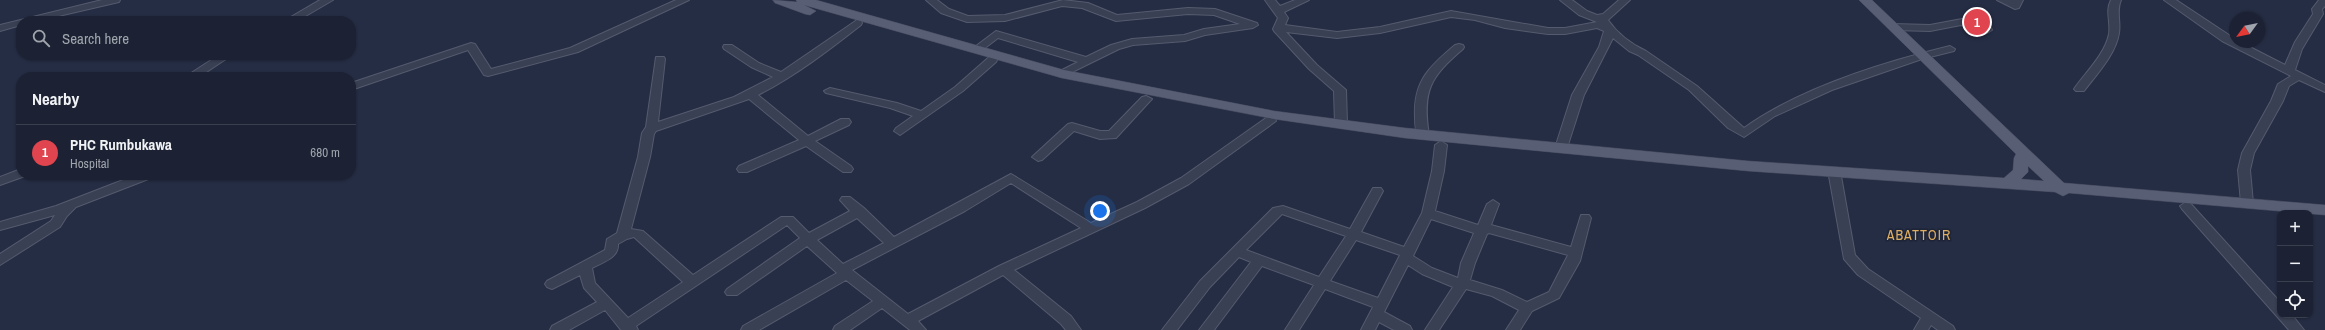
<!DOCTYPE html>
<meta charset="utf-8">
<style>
body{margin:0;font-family:"Archivo Narrow",sans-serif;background:#292f3f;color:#f1f3f6}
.controls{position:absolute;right:12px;bottom:12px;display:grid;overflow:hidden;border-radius:8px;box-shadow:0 1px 3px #0004}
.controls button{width:36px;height:36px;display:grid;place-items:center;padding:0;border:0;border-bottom:1px solid #3a3f4e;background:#1c2233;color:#f1f3f6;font:20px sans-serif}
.compass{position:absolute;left:2229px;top:12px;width:36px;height:36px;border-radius:50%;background:#1c2233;box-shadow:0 1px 3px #0004;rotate:237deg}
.you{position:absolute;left:1100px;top:211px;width:14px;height:14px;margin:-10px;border:3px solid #fff;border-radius:50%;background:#1a73e8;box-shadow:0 0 0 6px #1a73e833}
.badge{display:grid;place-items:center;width:26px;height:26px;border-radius:50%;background:#8ba3ff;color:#fff;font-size:13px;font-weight:700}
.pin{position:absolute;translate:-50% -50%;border:2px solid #fff;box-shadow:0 1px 4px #0006}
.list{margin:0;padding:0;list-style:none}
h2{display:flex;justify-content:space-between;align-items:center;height:52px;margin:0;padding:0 16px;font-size:17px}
h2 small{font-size:13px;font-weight:400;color:#a0a4ac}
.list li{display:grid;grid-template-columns:26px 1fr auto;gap:12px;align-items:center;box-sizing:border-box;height:56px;padding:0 16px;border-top:1px solid #3a3f4e}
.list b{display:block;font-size:15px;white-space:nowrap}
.list p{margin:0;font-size:13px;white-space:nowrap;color:#a0a4ac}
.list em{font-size:13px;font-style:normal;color:#a0a4ac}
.icon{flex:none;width:22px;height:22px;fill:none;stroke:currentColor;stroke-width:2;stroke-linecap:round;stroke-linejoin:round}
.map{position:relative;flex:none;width:2325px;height:330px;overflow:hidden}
.search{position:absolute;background:#1c2233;box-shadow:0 1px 3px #0004;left:16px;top:16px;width:340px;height:44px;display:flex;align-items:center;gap:10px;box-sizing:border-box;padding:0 14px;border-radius:16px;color:#a0a4ac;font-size:15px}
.panel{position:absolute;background:#1c2233;box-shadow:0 1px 3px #0004;left:16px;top:72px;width:340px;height:108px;border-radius:16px}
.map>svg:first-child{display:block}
</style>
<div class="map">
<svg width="2325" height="330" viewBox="0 0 2325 330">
<rect width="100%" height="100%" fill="#252d44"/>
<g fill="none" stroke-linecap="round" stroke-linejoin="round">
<g stroke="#555b6e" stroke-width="2">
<g id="minor">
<polygon points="102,0 120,0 119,2 37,21 21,21 21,25 0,31 0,25"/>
<polygon points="320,0 333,0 297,21 284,21"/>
<polygon points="676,0 689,0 578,52 488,76 484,75 468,50 351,90 351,83 471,43 475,44 491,69 570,48"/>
<polygon points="926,0 937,0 949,9 968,16 1005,15 1063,0 1088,3 1117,15 1188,8 1215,9 1257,23 1258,25 1253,28 1205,35 1185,41 1133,45 1119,49 1062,77 1058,76 1057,74 1058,72 1078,62 998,38 981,51 973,51 972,49 996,31 1086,57 1111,45 1132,39 1184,35 1204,29 1240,24 1214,15 1188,14 1116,21 1082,8 1062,6 1005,21 967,22 941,13"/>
<path d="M1265,0H1275L1280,6L1295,0H1309L1284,12L1288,18L1285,25L1337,32L1380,27L1451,11L1548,28H1565L1597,22L1579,15L1560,0H1572L1587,11L1597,15L1603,14L1619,0H1630L1608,20C1617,33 1631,44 1646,51L1697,86L1744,128C1800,88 1884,62 1950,46L1955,49L1954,51L1922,59L1832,90L1775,116L1744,137L1728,128L1689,90L1638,55L1629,51L1613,38L1584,95L1567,148L1561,152L1555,148L1572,95L1599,47L1604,31L1597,28L1565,34H1548L1505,28L1475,20L1451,17L1380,33L1337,38L1286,32L1317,65L1346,90L1347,124L1341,128L1335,124L1334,91L1309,69L1274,31L1273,29L1278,18Z"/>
<polygon points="1997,0 2023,0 2019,8 2015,9"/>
<path d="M2111,0H2121C2116,11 2121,22 2119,33C2116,54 2096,75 2084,91H2076L2074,89C2086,72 2105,54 2109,34C2111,22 2105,11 2111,0Z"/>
<polygon points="2164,0 2176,0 2235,39 2235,42 2240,42 2285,65 2295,42 2313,14 2312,9 2319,0 2325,0 2325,6 2322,9 2323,14 2302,49 2295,70 2325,85 2325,92 2299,80 2289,86 2283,101 2254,153 2250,170 2253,203 2251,206 2247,207 2241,203 2238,170 2242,153 2271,101 2278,84 2291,76 2222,41"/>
<polygon points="1962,19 1991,28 1992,30 1987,33 1961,25 1930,31 1893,30 1888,27 1893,24 1930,25"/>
<path d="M857,20L861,21L862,23L861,25C828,51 795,76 758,95L808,136L841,119H849L851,122L849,125L815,141L851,166L853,169L851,172H843L806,146L747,172H739L737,169L739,166L799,140L749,99L656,131L654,134L650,157L631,229L643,231L693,275L781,217H793L809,233L850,211L840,200L842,197H850L864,208L894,237L1011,174L1091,223L1137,202L1181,178L1266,118H1274L1276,121L1189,184L1145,208L1014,270L1071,316L1081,330H1066L1061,324L1003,275L918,321L926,330H910L882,308L850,330H833L835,326L873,301L846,280L759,330H741L743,326L837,273L807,246L737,295H727L725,292L727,289L800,238L787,225L636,326L638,330H621L605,310L569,330H550L552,326L597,302L584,288L580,275L552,289L547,287L545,284L547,281L605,250L607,239L617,233L638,157L642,133L646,127L656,57H664L665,59L658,122L734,97L773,77L751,67L724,49L723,47L724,45H732L759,63L781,72ZM1011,183L1081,228L999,266L908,314L852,270L965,211ZM857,218L884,243L843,264L817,240ZM634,237L683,282L628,318L595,283L592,268C603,262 619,258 618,244L627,239Z"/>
<path d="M1459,44L1463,45L1464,47L1463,49C1430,77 1422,91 1429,135L1427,138H1419C1415,132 1415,123 1415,117C1413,81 1430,66 1455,45Z"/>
<polygon points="219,55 232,55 199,77 185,77"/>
<polygon points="992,57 996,58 997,60 996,62 963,91 900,135 894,131 896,128 913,116 890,108 826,93 824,91 830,88 897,103 921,111 955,87 988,58"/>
<polygon points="1146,96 1152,99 1150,101 1116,138 1100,139 1074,131 1042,160 1038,161 1032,157 1068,124 1072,123 1100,131 1109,131 1142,97"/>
<path d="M1441,141L1447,145L1444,171L1435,211L1478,225L1487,204L1493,200L1499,204L1491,225L1571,247L1581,215H1589L1591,218L1580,261L1559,298L1532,311L1520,330H1506L1519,310L1492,296L1466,289L1439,330H1425L1453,287L1422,274L1408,265L1384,312L1410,326L1412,330H1394L1379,322L1375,330H1361L1373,307L1325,289L1299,330H1285L1314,285L1262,266L1214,330H1199L1251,262L1239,257L1210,287L1177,330H1162L1200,281L1273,208L1283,206L1350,229L1373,188H1381L1383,191L1361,232L1404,247L1422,213L1432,171L1435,145ZM1282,214L1346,236L1319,277L1246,250ZM1431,219L1474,233L1461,263L1458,278L1432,268L1413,256ZM1489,233L1568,255L1549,292L1527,302L1502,290L1470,280L1475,263L1487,234ZM1356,240L1400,255L1378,298L1330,281Z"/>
<polygon points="21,169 21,175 25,176 0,185 0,177"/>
<polygon points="1835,172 1841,176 1855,255 1868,269 1953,326 1955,330 1938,330 1931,325 1928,330 1914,330 1921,318 1858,275 1844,259 1829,176"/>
<polygon points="136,175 153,175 151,178 76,207 67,216 60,227 0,265 0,254 51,221 55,215 0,230 0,222 56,206"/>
<polygon points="2186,202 2190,203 2280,302 2280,315 2292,315 2304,330 2289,330 2182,209 2180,206"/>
</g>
</g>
<g stroke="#43495d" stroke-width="1">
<path id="major" d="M773,0L797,2L796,0H816L1064,70L1274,111L1405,128L1748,161L2004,178L2013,170L2014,158L2016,154L1859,0H1872L2064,183L2325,205V215L2069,193L2063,196L2055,192L1748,171L1405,138L1274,119L1062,78L804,5L816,11L810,15L805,14L775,3ZM2028,166L2044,181L2021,179L2028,172Z"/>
</g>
<use href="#minor" fill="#3a4054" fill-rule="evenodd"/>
<use href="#major" fill="#585e74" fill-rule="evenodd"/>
</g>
<g text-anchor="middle" stroke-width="3.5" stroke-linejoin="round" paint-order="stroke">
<g font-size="14" letter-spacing="1" fill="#ddad62" stroke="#1e2539">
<text x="1919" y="240">ABATTOIR</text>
</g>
</g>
</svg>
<div class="controls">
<button>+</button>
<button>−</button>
<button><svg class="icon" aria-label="locate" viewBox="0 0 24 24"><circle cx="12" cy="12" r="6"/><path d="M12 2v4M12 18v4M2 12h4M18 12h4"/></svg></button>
</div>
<svg class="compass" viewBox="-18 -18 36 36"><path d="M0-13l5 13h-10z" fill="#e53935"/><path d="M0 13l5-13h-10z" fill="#a0a4ac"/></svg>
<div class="you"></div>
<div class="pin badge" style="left:1977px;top:22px;background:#e0444e">1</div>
<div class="search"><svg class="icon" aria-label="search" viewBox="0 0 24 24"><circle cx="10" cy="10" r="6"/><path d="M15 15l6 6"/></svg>Search here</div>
<section class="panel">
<h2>Nearby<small></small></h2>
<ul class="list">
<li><span class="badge" style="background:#e0444e">1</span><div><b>PHC Rumbukawa</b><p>Hospital</p></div><em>680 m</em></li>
</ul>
</section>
</div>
